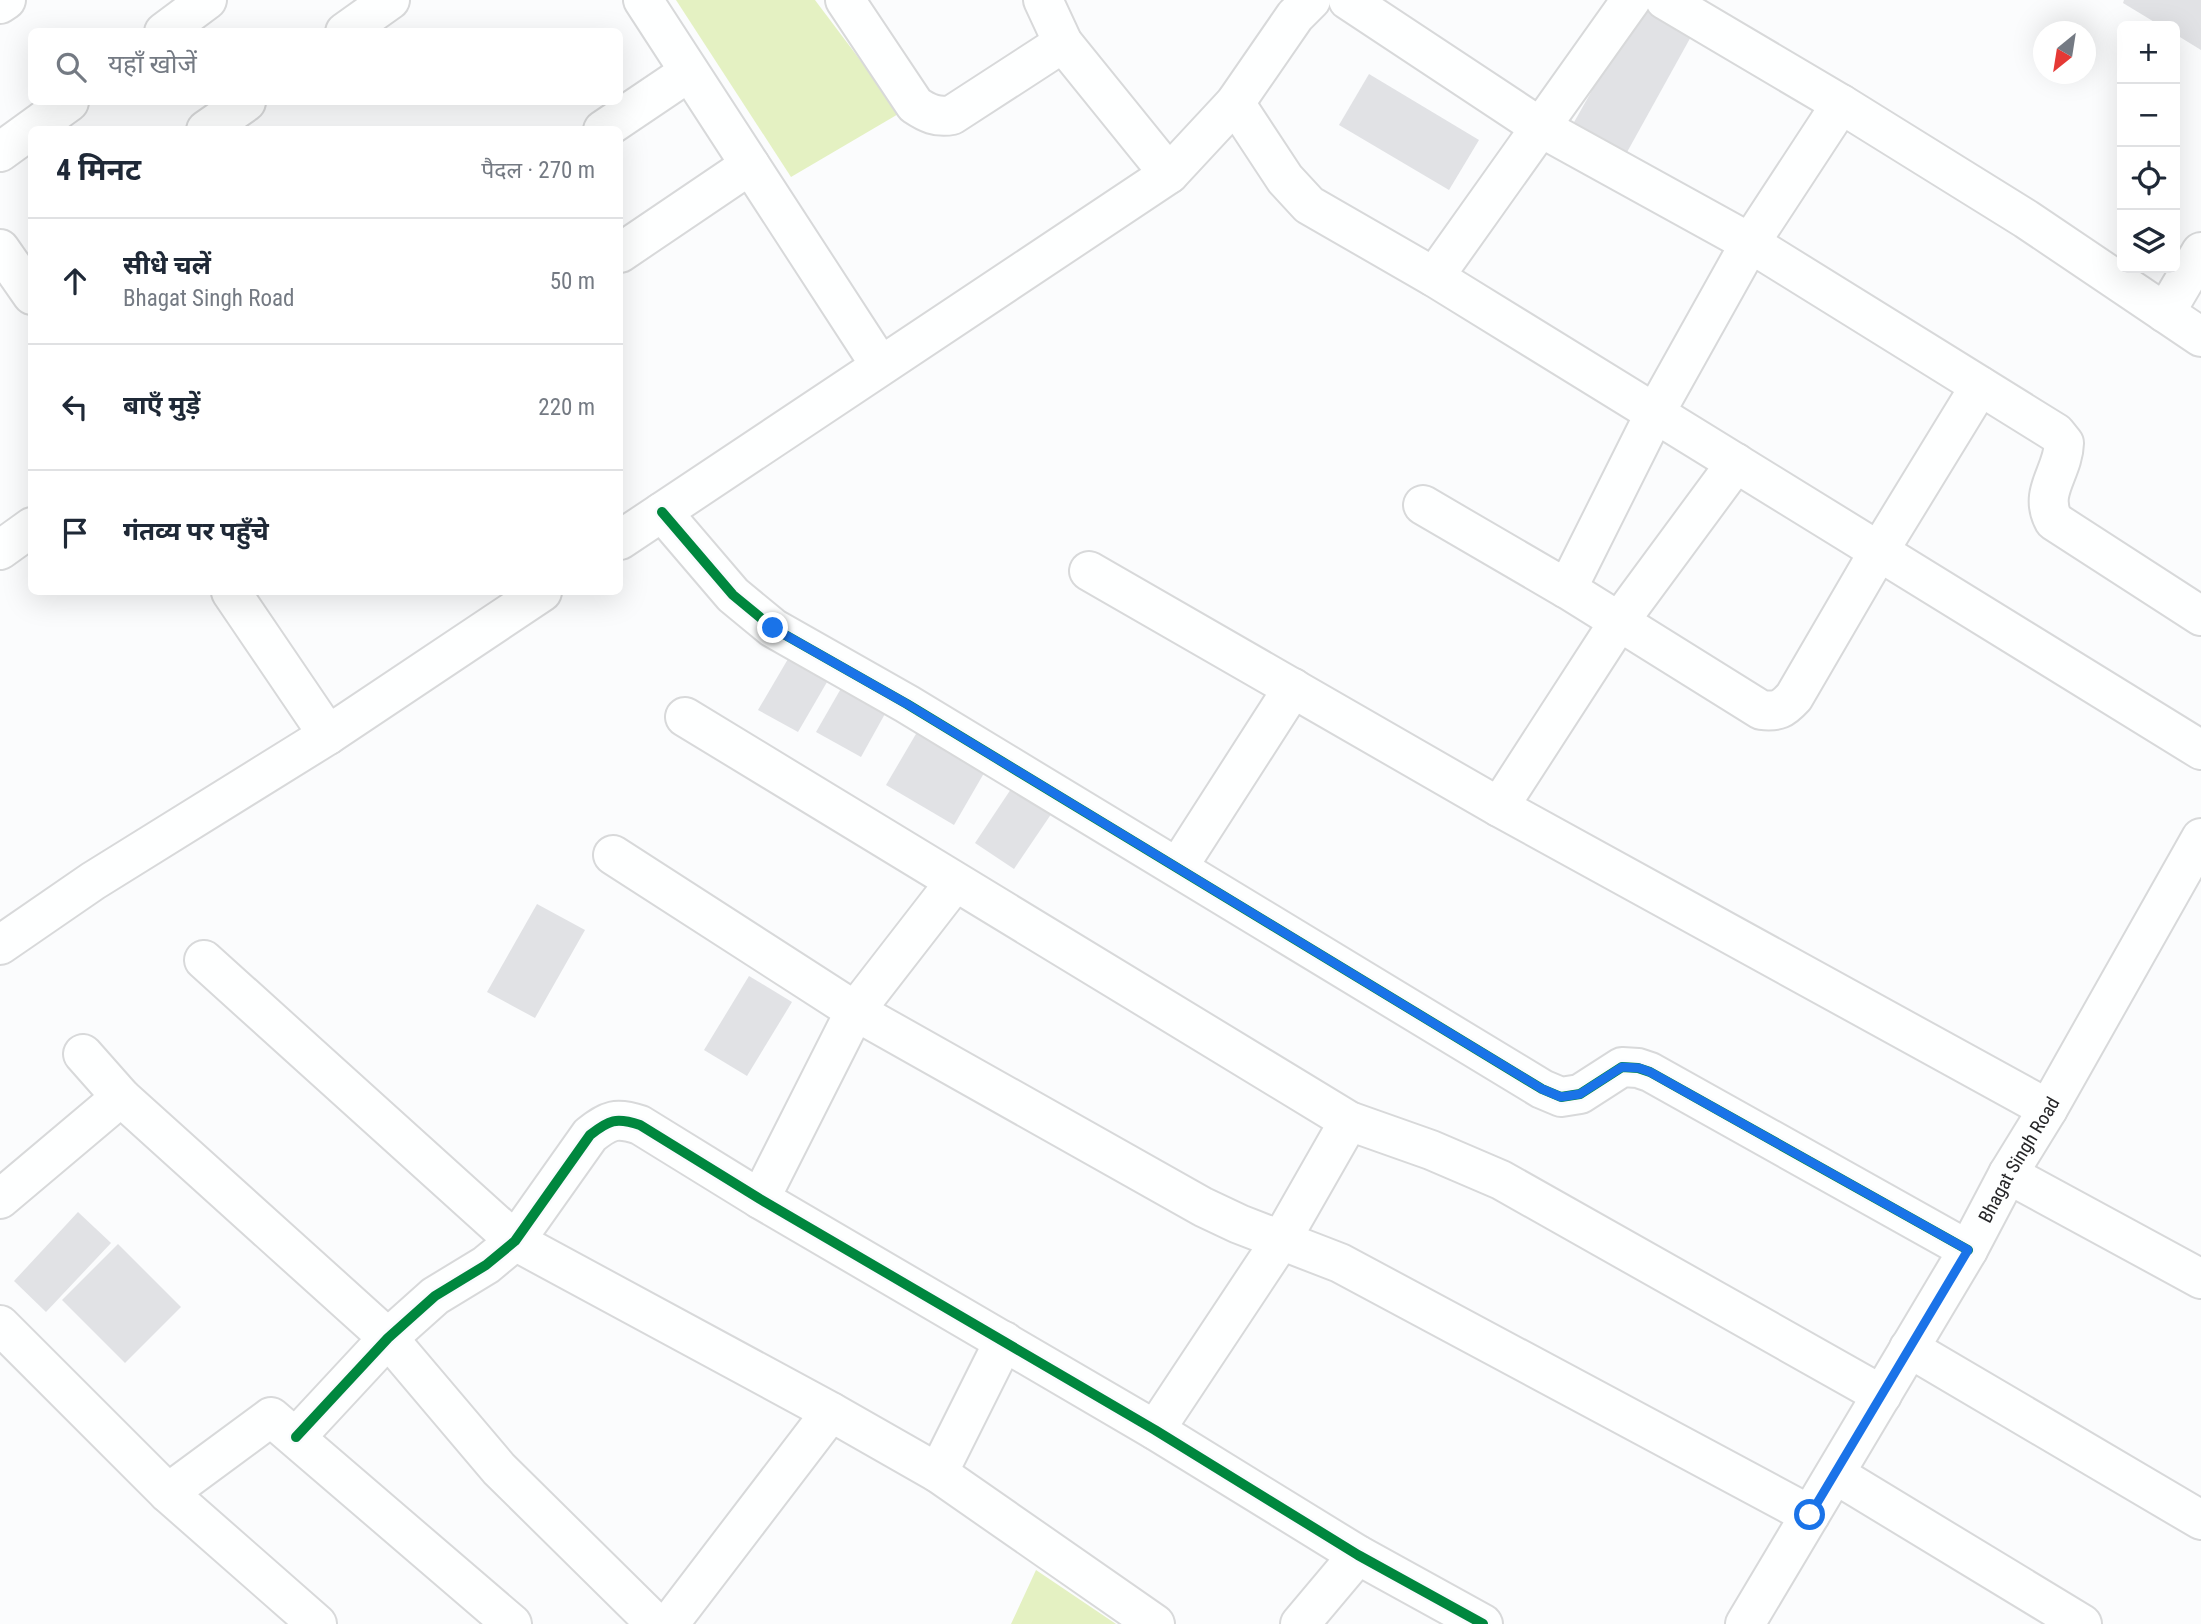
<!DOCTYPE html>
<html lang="hi">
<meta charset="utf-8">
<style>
body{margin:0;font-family:"Roboto Condensed","Noto Sans Devanagari",sans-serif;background:#f2f2f3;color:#1f2937}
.controls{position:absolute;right:21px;top:21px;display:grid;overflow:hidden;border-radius:10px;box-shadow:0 7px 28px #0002}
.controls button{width:63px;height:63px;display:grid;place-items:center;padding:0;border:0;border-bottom:2px solid #e0e1e3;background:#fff;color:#1f2937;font:35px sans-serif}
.compass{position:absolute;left:2033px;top:21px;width:63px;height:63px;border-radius:50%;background:#fff;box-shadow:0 7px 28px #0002;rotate:210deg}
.stop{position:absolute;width:21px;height:21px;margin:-16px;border:5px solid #1a73e8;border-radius:50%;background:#fff}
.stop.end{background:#1a73e8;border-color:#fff;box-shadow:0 2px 7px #0008}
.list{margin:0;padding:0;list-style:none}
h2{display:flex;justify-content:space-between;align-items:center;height:91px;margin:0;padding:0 28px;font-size:30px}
h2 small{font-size:23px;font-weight:400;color:#747a83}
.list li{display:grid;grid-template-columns:46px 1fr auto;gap:21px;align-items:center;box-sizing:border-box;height:126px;padding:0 28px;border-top:2px solid #e0e1e3}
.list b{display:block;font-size:26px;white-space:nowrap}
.list p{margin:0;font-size:23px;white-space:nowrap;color:#747a83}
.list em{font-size:23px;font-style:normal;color:#747a83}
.icon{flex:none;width:38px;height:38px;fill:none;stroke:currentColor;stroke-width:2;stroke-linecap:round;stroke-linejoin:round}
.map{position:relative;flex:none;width:2201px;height:1624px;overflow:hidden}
.search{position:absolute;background:#fff;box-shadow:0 7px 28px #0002;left:28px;top:28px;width:595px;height:77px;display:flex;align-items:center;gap:18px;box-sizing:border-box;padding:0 24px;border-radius:10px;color:#747a83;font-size:26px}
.panel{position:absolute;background:#fff;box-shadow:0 7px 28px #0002;left:28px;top:126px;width:595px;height:469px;border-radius:10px}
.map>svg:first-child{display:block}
</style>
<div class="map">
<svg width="2201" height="1624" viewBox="0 0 2201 1624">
<rect width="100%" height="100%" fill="#fbfcfd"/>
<g fill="#e4f1c2">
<polygon points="676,0 815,0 900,113 791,177"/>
<polygon points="1036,1570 1116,1624 1011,1624"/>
</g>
<g fill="#e1e2e5">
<polygon points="2124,0 2201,0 2201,50 2175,34 2175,26 2161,26 2123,3"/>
<polygon points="1641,4 1693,33 1626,154 1573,124"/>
<polygon points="1369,74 1479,140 1449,190 1339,125"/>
<polygon points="795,647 834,670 798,732 758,710"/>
<polygon points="847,678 891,703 861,757 816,732"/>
<polygon points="923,722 991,761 954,825 886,785"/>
<polygon points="1019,777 1058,804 1014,869 975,843"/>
<polygon points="537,904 585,930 535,1018 487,992"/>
<polygon points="749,976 792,1002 747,1076 704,1050"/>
<polygon points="78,1212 111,1243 46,1312 14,1281"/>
<polygon points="118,1244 181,1307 125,1363 62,1300"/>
</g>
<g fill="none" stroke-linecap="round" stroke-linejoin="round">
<g stroke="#d8d9da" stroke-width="42">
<g id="minor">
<polyline points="643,0 880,365"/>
<path d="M845,0L915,105C927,113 937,118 952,115L1063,43"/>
<path d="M1348,0L1540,127L1750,243L2056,433L2064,443C2063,473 2038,492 2054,521L2201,616"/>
<polyline points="1665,0 1841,104 2026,219 2201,337"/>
<polyline points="0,4 6,0"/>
<polyline points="164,32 207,0"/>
<polyline points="345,32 390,0"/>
<polyline points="1235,103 1285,179 1309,205 1434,277 2201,750"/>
<polyline points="206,130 246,102"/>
<polyline points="603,130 689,72"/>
<polyline points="0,152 69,102"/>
<polyline points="1169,174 1235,103 1295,16 1311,0"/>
<polyline points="0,249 32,295"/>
<polyline points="620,253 750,165"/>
<polyline points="1434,277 1631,0"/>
<polyline points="2165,313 2201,252"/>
<path d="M1423,505L1567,589L1761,710C1778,712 1783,709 1794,697L1879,551L1980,386"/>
<polyline points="662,512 733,595 773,628 907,704 1542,1089 1561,1097 1580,1094 1622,1067 1638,1068 1650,1072 1968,1250"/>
<polyline points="620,540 1169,174 1063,43 1043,0"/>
<polyline points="0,550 32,527"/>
<polyline points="1089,571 1499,807 2048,1109"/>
<polyline points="1567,589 1655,413 1750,243 1841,104"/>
<polyline points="231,592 328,735"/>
<polyline points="685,717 1349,1121 1431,1150 1501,1180 1882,1395"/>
<polyline points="1499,807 1618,623 1736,463"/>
<polyline points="613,855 855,1011 1203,1207 1239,1224 1340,1263 1810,1515"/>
<polyline points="1178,867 1293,688"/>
<polyline points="0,945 93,881 328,735 542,592"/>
<polyline points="204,960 515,1241 831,1412 938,1473 1155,1624"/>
<polyline points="83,1054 121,1097 388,1338 499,1469 656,1624"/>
<polyline points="2008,1174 2201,1279"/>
<polyline points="0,1199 121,1097"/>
<polyline points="760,1199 855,1011 955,882"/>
<polyline points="0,1325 168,1493 317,1624"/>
<polyline points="1909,1348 2201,1520"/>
<polyline points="1155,1430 1281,1240 1349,1121"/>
<path d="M296,1437L388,1338L435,1296L486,1265L515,1241L590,1135C609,1120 616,1117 640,1125L760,1199L1155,1430L1358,1555L1483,1624"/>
<polyline points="938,1473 1004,1341"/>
<polyline points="1835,1474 2082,1624"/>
<polyline points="168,1493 271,1417 512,1624"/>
<polyline points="669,1624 831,1412"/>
<polyline points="1300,1624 1358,1555"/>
<path id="s1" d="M1745,1624L1968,1250L2008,1174L2048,1109L2201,838"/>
</g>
</g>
<use href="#minor" stroke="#feffff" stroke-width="38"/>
<g stroke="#fafbfe" stroke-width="15">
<g id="cycleway">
<polyline points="662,512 733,595 773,628 907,704 1542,1089 1561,1097 1580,1094 1622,1067 1638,1068 1650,1072 1968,1250"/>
<path d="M296,1437L388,1338L435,1296L486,1265L515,1241L590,1135C609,1120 616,1117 640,1125L760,1199L1155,1430L1358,1555L1483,1624"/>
</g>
</g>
<use href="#cycleway" stroke="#00873e" stroke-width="10"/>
</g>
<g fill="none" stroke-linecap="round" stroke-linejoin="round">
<polyline stroke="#1a73e8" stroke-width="9" points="773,628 907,704 1542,1089 1561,1097 1580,1094 1622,1067 1639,1068 1650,1072 1968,1250 1810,1515"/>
</g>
<g text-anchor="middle" stroke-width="6" stroke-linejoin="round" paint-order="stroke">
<g font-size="19" fill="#262628" stroke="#fafbfe">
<text dy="7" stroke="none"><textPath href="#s1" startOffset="539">Bhagat Singh Road</textPath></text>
</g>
</g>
</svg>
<div class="controls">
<button>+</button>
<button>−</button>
<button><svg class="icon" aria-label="locate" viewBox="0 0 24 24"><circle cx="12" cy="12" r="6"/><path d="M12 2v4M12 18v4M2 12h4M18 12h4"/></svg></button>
<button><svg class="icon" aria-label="layers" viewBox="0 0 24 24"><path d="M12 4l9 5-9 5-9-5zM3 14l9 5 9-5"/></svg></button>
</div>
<svg class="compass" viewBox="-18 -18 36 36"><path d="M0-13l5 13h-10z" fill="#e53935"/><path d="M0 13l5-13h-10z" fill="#747a83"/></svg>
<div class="stop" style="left:1810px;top:1515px"></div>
<div class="stop end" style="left:773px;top:628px"></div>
<div class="search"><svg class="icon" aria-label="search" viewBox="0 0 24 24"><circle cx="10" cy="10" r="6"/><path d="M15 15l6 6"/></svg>यहाँ खोजें</div>
<section class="panel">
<h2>4 मिनट<small>पैदल · 270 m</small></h2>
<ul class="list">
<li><svg class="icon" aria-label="ahead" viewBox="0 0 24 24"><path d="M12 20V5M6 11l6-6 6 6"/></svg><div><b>सीधे चलें</b><p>Bhagat Singh Road</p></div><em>50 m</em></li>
<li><svg class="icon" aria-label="left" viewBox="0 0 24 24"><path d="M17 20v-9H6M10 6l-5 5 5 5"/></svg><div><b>बाएँ मुड़ें</b></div><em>220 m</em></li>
<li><svg class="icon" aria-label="arrive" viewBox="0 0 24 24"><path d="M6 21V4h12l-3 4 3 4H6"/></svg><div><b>गंतव्य पर पहुँचे</b></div></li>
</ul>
</section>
</div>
